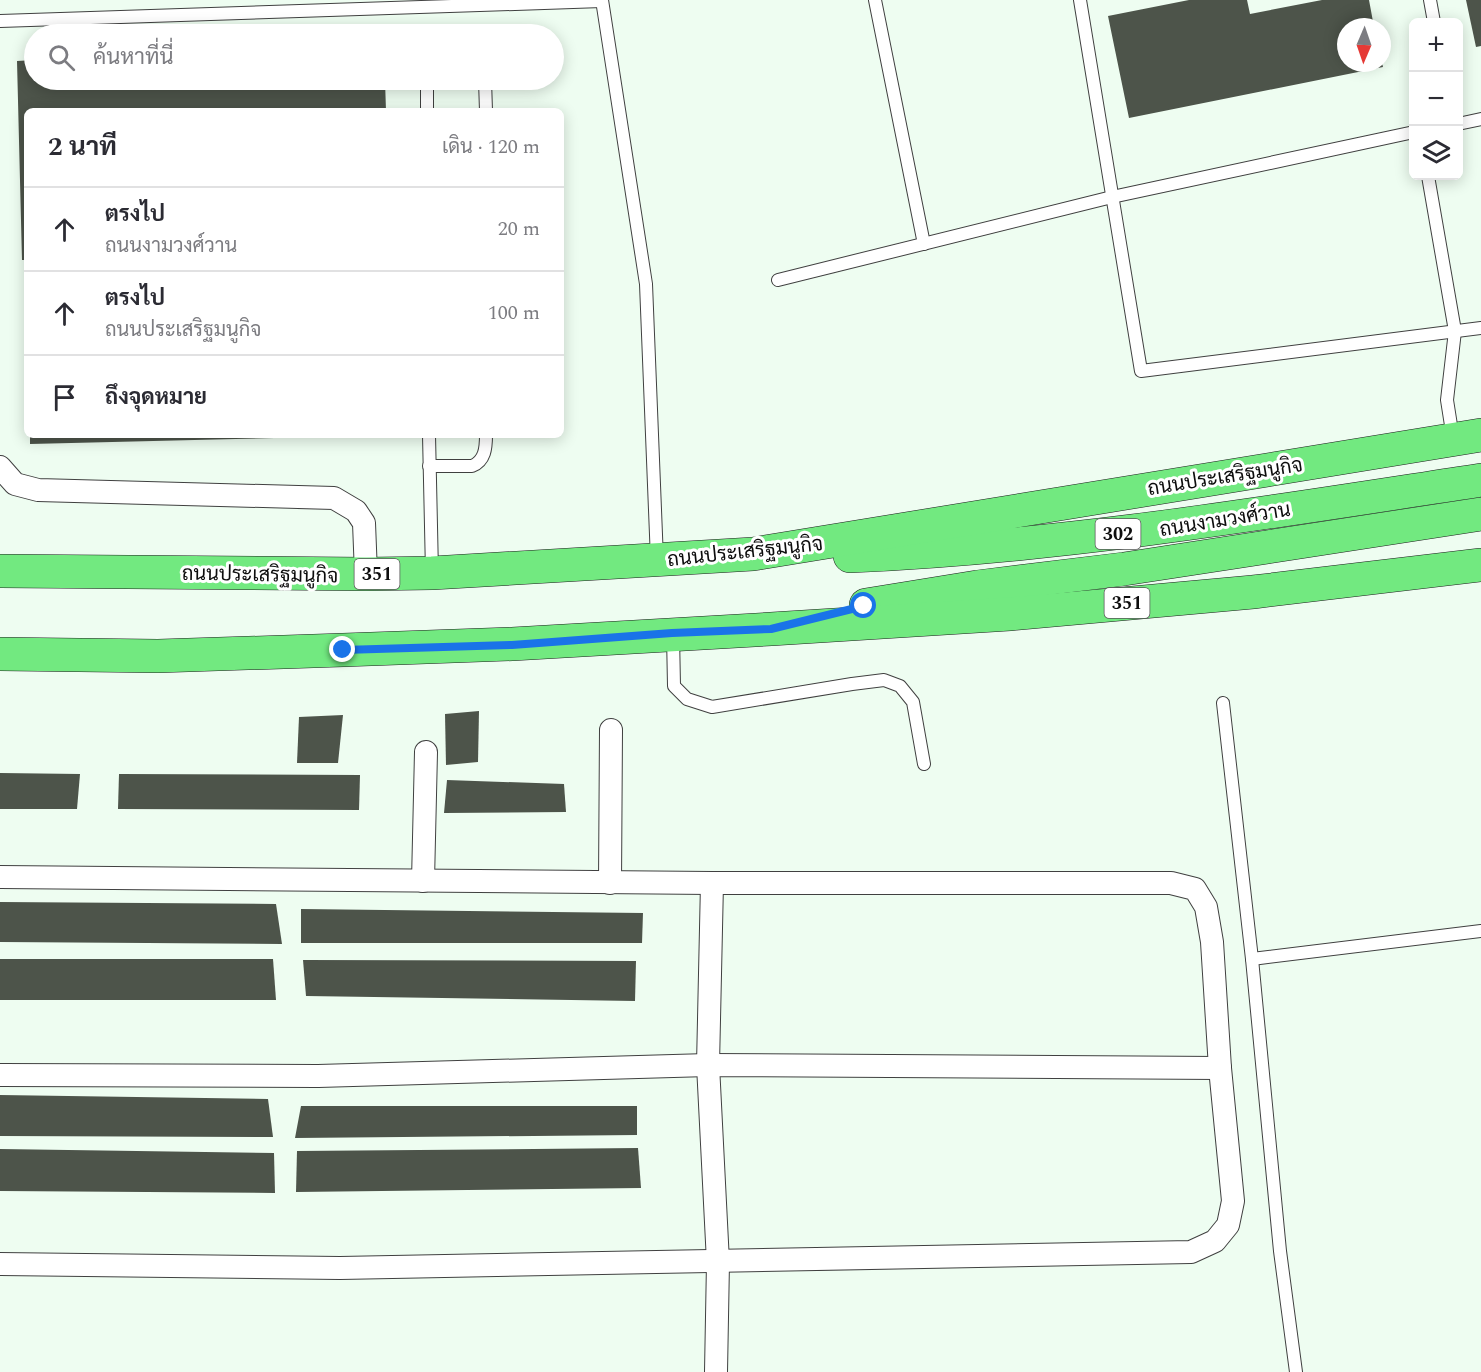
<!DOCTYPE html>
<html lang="th">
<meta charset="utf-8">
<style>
body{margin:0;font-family:Spectral,Sarabun,serif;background:#f2f2f3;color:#2b2b33}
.controls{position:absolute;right:18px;top:18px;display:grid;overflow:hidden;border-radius:9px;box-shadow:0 3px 15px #0003}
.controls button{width:54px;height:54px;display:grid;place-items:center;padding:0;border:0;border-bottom:2px solid #e1e1e2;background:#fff;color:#2b2b33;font:30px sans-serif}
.compass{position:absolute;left:1337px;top:18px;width:54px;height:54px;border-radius:50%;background:#fff;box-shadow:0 3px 15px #0003;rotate:182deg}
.stop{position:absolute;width:18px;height:18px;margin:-14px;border:4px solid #1a73e8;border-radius:50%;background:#fff}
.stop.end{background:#1a73e8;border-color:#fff;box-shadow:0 2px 6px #0008}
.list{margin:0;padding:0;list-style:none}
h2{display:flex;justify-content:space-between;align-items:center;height:78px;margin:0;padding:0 24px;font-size:26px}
h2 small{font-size:20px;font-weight:400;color:#7c7c81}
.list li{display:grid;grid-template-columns:39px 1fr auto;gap:18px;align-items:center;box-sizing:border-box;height:84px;padding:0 24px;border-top:2px solid #e1e1e2}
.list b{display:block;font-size:22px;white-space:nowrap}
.list p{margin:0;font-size:20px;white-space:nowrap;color:#7c7c81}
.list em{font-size:20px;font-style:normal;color:#7c7c81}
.icon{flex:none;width:33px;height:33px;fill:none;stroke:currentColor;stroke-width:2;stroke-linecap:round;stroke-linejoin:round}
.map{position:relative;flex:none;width:1481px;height:1372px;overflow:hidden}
.search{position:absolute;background:#fff;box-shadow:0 3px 15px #0003;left:24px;top:24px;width:540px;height:66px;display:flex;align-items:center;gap:15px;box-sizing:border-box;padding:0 21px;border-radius:33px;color:#7c7c81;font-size:22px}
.panel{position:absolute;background:#fff;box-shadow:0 3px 15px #0003;left:24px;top:108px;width:540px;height:330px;border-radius:9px}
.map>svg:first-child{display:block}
</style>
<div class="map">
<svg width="1481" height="1372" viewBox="0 0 1481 1372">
<rect width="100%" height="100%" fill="#eefdf1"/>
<g fill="#4d544a">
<polygon points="1189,0 1247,0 1250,14 1322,0 1369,0 1374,27 1346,27 1346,63 1382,63 1383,67 1129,118 1108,16"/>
<polygon points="1466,0 1481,0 1481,46 1476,47"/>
<polygon points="34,60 34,80 385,80 386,111 27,111 27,260 22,260 17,61"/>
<polygon points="30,435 315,435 315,437 30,444"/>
<polygon points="479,711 478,762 446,765 445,714"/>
<polygon points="343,715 338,763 297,763 299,717"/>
<polygon points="0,773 80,774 77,809 0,809"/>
<polygon points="119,774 360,775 359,810 118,809"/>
<polygon points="447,780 564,784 566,812 444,813"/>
<polygon points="0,902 276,904 282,944 0,942"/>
<polygon points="301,909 643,913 642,943 301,943"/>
<polygon points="0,959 273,959 276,1000 0,1000"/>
<polygon points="303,960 636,961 635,1001 306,996"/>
<polygon points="0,1095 268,1099 273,1137 0,1136"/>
<polygon points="301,1106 637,1106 637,1135 295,1138"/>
<polygon points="638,1148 641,1188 296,1192 297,1151"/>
<polygon points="0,1149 274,1153 275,1193 0,1191"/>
</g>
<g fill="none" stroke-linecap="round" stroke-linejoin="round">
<g stroke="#404040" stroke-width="14">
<g id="lane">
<polyline points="602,0 646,284 657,560"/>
<polyline points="875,0 924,244"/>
<polyline points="1080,0 1141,371 1481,328"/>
<polyline points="1430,0 1434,22"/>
<polyline points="0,21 602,1"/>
<polyline points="485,80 486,111"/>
<polyline points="427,111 427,83"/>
<polyline points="1458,124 1481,119"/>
<polyline points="1428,176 1455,331 1447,400 1453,438"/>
<polyline points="778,280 1112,197 1414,132"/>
<polyline points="429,435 432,572"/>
<path d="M429,466H472C485,461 486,448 486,435"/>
<polyline points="673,635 674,686 687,699 712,707 852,684 884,680 900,686 913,702 924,764"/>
<polyline points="1223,703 1252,959 1280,1251 1296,1372"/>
<polyline points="1252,959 1481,931"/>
</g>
</g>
<g stroke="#404040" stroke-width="24">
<g id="street">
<polyline points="0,467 15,484 38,490 334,498 356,511 364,523 366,574"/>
<polyline points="0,877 712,883 1171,883 1195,889 1206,907 1212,942 1220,1068 1233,1201 1228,1225 1215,1241 1191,1252 340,1268 0,1264"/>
<polyline points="423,881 426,752"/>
<polyline points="610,883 611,730"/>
<polyline points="712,883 708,1065 718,1262 716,1372"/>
<polyline points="0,1075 318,1076 708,1065 1220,1068"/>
</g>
</g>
<g stroke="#1e1e1e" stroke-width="34">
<g id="primary">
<path d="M850,556C1062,547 1271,512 1481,480"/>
<polyline points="0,571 366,574 432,573 753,554 1481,435"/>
<polyline points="866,605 977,587 1124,569 1481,514"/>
<polyline points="0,654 158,656 343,650 512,644 771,629 1010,614 1253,592 1481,565"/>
</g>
</g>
<use href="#lane" stroke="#fff" stroke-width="12"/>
<use href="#street" stroke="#fff" stroke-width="22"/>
<use href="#primary" stroke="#72e980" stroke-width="33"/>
</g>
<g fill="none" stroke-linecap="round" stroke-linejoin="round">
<polyline stroke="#1a73e8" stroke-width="8" points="343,650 512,645 672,633 771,629 864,606"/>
</g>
<g text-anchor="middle" stroke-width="6" stroke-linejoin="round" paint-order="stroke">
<g fill="#fff" stroke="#565656" stroke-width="1.5">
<rect x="1095.5" y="519" width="45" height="30" rx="4.5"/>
<rect x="354.5" y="559" width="45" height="30" rx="4.5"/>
<rect x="1104.5" y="588" width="45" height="30" rx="4.5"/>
</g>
<g font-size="18" font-weight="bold" fill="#0d0d0d">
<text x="1118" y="540">302</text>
<text x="377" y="580">351</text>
<text x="1127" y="609">351</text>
</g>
<g font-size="20" fill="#0d0d0d" stroke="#fff">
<text transform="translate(1225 476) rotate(-9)" y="7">ถนนประเสริฐมนูกิจ</text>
<text transform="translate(1225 519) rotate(-9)" y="7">ถนนงามวงศ์วาน</text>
<text transform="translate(745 551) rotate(-6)" y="7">ถนนประเสริฐมนูกิจ</text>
<text transform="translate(260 574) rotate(1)" y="7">ถนนประเสริฐมนูกิจ</text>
</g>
</g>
</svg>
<div class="controls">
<button>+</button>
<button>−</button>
<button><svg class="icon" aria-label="layers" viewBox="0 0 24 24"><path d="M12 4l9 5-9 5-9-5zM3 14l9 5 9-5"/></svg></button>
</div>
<svg class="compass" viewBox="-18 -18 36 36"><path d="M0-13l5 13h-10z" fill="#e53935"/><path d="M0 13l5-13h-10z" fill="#7c7c81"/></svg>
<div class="stop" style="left:864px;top:606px"></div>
<div class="stop end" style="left:343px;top:650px"></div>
<div class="search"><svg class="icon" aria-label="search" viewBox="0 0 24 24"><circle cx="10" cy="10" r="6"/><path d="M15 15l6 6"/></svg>ค้นหาที่นี่</div>
<section class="panel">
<h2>2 นาที<small>เดิน · 120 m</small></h2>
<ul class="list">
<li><svg class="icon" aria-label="ahead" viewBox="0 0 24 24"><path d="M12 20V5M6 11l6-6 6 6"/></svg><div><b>ตรงไป</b><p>ถนนงามวงศ์วาน</p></div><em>20 m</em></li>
<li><svg class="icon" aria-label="ahead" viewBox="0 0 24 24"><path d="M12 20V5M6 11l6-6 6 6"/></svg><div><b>ตรงไป</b><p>ถนนประเสริฐมนูกิจ</p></div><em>100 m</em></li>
<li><svg class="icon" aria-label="arrive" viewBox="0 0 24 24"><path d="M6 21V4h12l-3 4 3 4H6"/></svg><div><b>ถึงจุดหมาย</b></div></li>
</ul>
</section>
</div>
